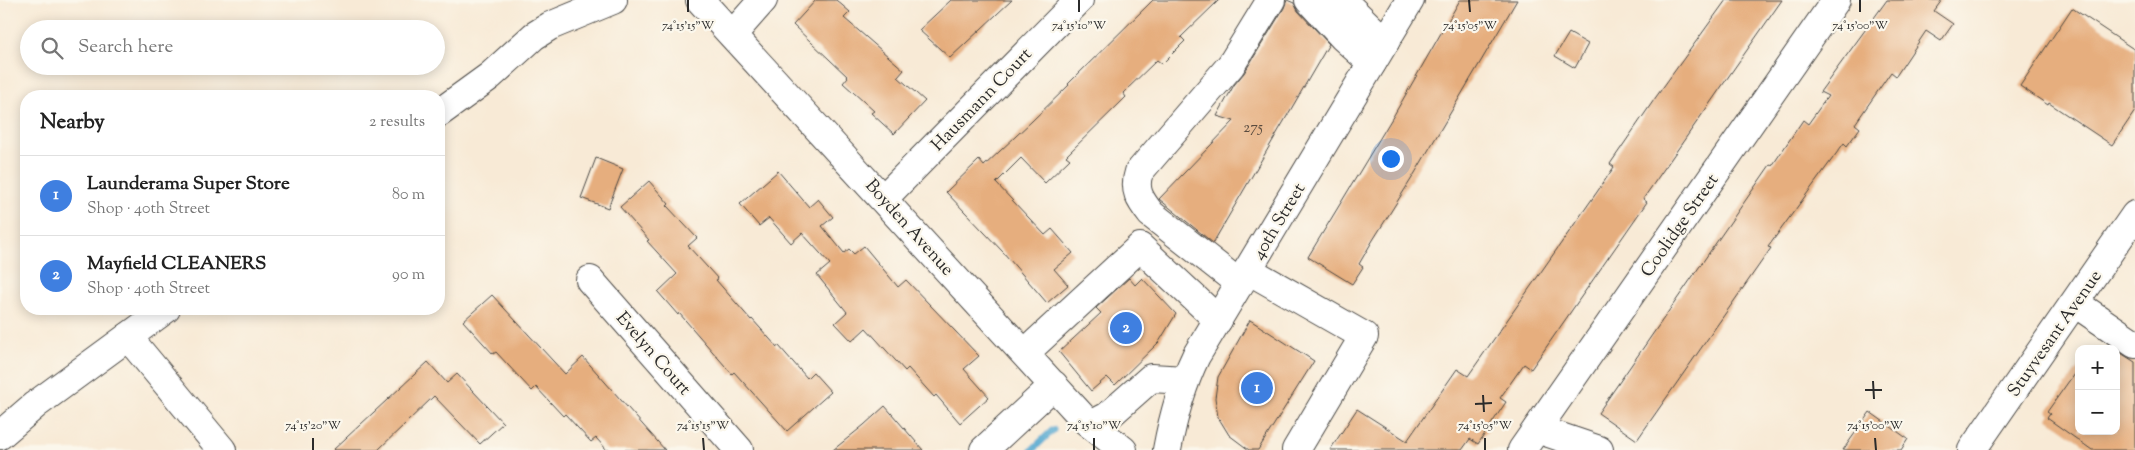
<!DOCTYPE html>
<meta charset="utf-8">
<style>
body{margin:0;font-family:"Sorts Mill Goudy",serif;background:#f2f2f2;color:#222}
.controls{position:absolute;right:15px;bottom:15px;display:grid;overflow:hidden;border-radius:10px;box-shadow:0 2px 12px #0003}
.controls button{width:45px;height:45px;display:grid;place-items:center;padding:0;border:0;border-bottom:1px solid #e0e0e0;background:#fff;color:#222;font:25px sans-serif}
.you{position:absolute;left:1390px;top:158px;width:18px;height:18px;margin:-12px;border:4px solid #fff;border-radius:50%;background:#1a73e8;box-shadow:0 0 0 8px #1a73e833}
.badge{display:grid;place-items:center;width:32px;height:32px;border-radius:50%;background:#1f6fb2;color:#fff;font-size:16px;font-weight:700}
.pin{position:absolute;translate:-50% -50%;border:2px solid #fff;box-shadow:0 1px 5px #0006}
.list{margin:0;padding:0;list-style:none}
h2{display:flex;justify-content:space-between;align-items:center;height:65px;margin:0;padding:0 20px;font-size:21px}
h2 small{font-size:16px;font-weight:400;color:#767676}
.list li{display:grid;grid-template-columns:32px 1fr auto;gap:15px;align-items:center;box-sizing:border-box;height:80px;padding:0 20px;border-top:1px solid #e0e0e0}
.list b{display:block;font-size:19px;white-space:nowrap}
.list p{margin:0;font-size:16px;white-space:nowrap;color:#767676}
.list em{font-size:16px;font-style:normal;color:#767676}
.icon{flex:none;width:28px;height:28px;fill:none;stroke:currentColor;stroke-width:2;stroke-linecap:round;stroke-linejoin:round}
.map{position:relative;flex:none;width:2135px;height:450px;overflow:hidden}
.search{position:absolute;background:#fff;box-shadow:0 2px 12px #0003;left:20px;top:20px;width:425px;height:55px;display:flex;align-items:center;gap:12px;box-sizing:border-box;padding:0 18px;border-radius:28px;color:#767676;font-size:19px}
.panel{position:absolute;background:#fff;box-shadow:0 2px 12px #0003;left:20px;top:90px;width:425px;height:225px;border-radius:20px}
.map>svg:first-child{display:block}
</style>
<div class="map">
<svg width="2135" height="450" viewBox="0 0 2135 450">
<rect width="100%" height="100%" fill="#fbf7ec"/>
<filter id="ink" filterUnits="userSpaceOnUse"><feTurbulence type="fractalNoise" baseFrequency=".02" numOctaves="2"/><feDisplacementMap in="SourceGraphic" scale="10" xChannelSelector="R" yChannelSelector="G"/><feConvolveMatrix kernelMatrix="1 2 1 2 8 2 1 2 1" color-interpolation-filters="sRGB"/></filter>
<filter id="wash" filterUnits="userSpaceOnUse"><feTurbulence type="fractalNoise" baseFrequency=".0096" numOctaves="4" result="noise"/><feDisplacementMap in="SourceGraphic" scale="20" xChannelSelector="R" yChannelSelector="G"/><feGaussianBlur stdDeviation="1.12" result="paint"/><feColorMatrix in="noise" values="0 0 0 0 0 0 0 0 0 0 0 0 0 0 0 0 0 1.4 0 .05"/><feComposite in="paint" operator="in"/></filter>
<g filter="url(#wash)">
<rect width="100%" height="100%" fill="#f8ead6"/>
<g fill="none" stroke-linecap="round" stroke-linejoin="round">
<polyline stroke="#55a8d0" stroke-width="7" points="1032,450 1053,430"/>
</g>
<g id="blocks">
<g fill="#e6ae7e">
<polygon points="816,0 836,0 850,12 844,18 904,70 898,77 925,101 894,134 871,113 874,111 843,83 848,77 793,25"/>
<polygon points="951,0 1012,0 950,58 919,30"/>
<polygon points="1153,0 1219,0 1181,37 1185,41 1162,64 1157,60 1123,93 1126,97 1066,156 1070,159 1045,183 1021,158 996,183 1045,235 1052,229 1073,253 1054,269 1068,285 1047,303 1003,252 946,192 979,160 984,166 1032,121 1069,85 1068,84"/>
<polygon points="1287,0 1294,3 1298,11 1329,44 1213,243 1159,199 1234,121 1217,116 1234,85 1244,73 1284,8"/>
<polygon points="1460,0 1517,0 1412,178 1373,240 1359,264 1363,267 1352,284 1308,257 1394,115"/>
<polygon points="1726,0 1782,0 1643,199 1647,202 1538,359 1531,369 1524,364 1500,398 1506,402 1478,444 1470,439 1462,450 1330,450 1357,409 1407,441 1457,369 1468,376 1597,192 1614,167 1610,164 1656,97"/>
<polygon points="1887,0 1942,0 1934,11 1953,24 1941,41 1926,31 1896,76 1891,72 1855,124 1860,128 1847,146 1844,143 1768,247 1771,248 1637,440 1598,413 1770,165 1772,166 1803,120 1808,124 1828,96 1820,92"/>
<polygon points="2072,8 2135,50 2135,111 2112,145 2049,103 2048,105 2020,86"/>
<polygon points="1569,33 1588,44 1575,68 1555,56"/>
<polygon points="596,158 623,169 608,208 581,198"/>
<polygon points="778,171 809,207 818,199 833,217 822,226 844,253 849,249 854,254 864,246 898,287 906,280 979,356 964,369 989,397 960,423 936,395 934,397 908,368 905,371 866,328 852,341 835,323 847,312 817,275 830,264 802,233 791,243 769,218 759,226 740,204"/>
<polygon points="649,181 669,204 667,206 697,238 688,246 718,279 716,280 751,320 752,319 777,347 779,346 807,378 813,372 831,392 787,431 734,372 732,374 679,313 678,315 658,292 677,274 647,241 649,240 620,207"/>
<polygon points="1129,278 1135,285 1142,278 1176,314 1159,342 1115,385 1107,377 1091,391 1059,352 1101,313 1096,308"/>
<polygon points="492,295 565,374 583,357 665,450 607,450 596,438 591,442 565,414 563,416 536,387 532,391 496,352 493,354 463,321"/>
<polygon points="1250,320 1314,361 1258,450 1249,450 1229,435 1218,417 1215,398 1218,377"/>
<polygon points="2116,350 2135,362 2135,450 2092,450 2047,418 2050,414 2047,412 2079,367 2079,431 2116,431"/>
<polygon points="428,362 447,383 457,374 503,423 480,444 434,396 378,450 333,450"/>
<polygon points="885,406 923,450 833,450 864,425"/>
<polygon points="1870,412 1908,439 1901,450 1843,450"/>
</g>
</g>
</g>
<g filter="url(#ink)">
<use href="#blocks" fill-opacity="0" stroke="#4a4845" stroke-width="1"/>
<g fill="none" stroke-linecap="round" stroke-linejoin="round">
<g stroke="#4a4845" stroke-width="30">
<g id="minor">
<polyline points="700,0 1086,421 1123,450"/>
<polyline points="1309,0 1343,37 1372,63"/>
<polyline points="1342,0 1385,42"/>
<polyline points="733,34 763,0"/>
<polyline points="439,113 490,76 534,36 550,26 613,0"/>
<polyline points="884,198 1079,0"/>
<polyline points="1248,270 1364,336 1296,450"/>
<polyline points="590,280 739,450"/>
<path d="M1240,284L1151,214C1140,200 1133,190 1139,172L1231,65L1271,0"/>
<polyline points="2075,303 2135,344"/>
<polyline points="128,337 222,450"/>
<polyline points="1025,353 1140,247 1218,320"/>
<polyline points="1091,425 1108,416 1151,378 1185,380"/>
<polyline points="1537,429 1599,450"/>
<polyline points="0,435 35,405 166,309"/>
<polyline points="984,450 1054,385"/>
<path d="M1167,450C1173,417 1181,387 1196,356L1410,0"/>
<polyline points="1522,450 1836,0"/>
</g>
</g>
<g stroke="#4a4845" stroke-width="30">
<polyline id="major" points="1972,450 2135,215"/>
</g>
<use href="#minor" stroke="#fff" stroke-width="28"/>
<use href="#major" stroke="#fff" stroke-width="28"/>
</g>
</g>
<path fill="none" stroke="#2b2b2b" stroke-width="2" d="M688,0V12M1079,0V12M1469,0L1470,12M1860,0V12M1873,381L1874,399M1865,390H1882M1483,395L1484,412M1475,404L1492,403M313,438V450M703,438L704,450M1094,438V450M1485,438V450M1875,438L1876,450"/>
<g text-anchor="middle" stroke-width="4.5" stroke-linejoin="round" paint-order="stroke">
<g font-size="15" fill="#5a4c40">
<text x="1253" y="132">275</text>
</g>
<g font-size="18" fill="#2b2b2b" stroke="#fbf7ec">
<text transform="translate(981 99) rotate(-46)" y="6">Hausmann Court</text>
<text transform="translate(1278 221) rotate(-59)" y="6">40th Street</text>
<text transform="translate(1679 225) rotate(-55)" y="6">Coolidge Street</text>
<text transform="translate(910 227) rotate(48)" y="6">Boyden Avenue</text>
<text transform="translate(2054 333) rotate(-55)" y="6">Stuyvesant Avenue</text>
<text transform="translate(654 353) rotate(49)" y="6">Evelyn Court</text>
</g>
</g>
<g font-size="12" text-anchor="middle" fill="#2b2b2b" stroke="#fbf7ec" stroke-width="4.5" stroke-linejoin="round" paint-order="stroke">
<text x="688" y="29">74°15'15"W</text>
<text x="1079" y="29">74°15'10"W</text>
<text x="1470" y="29">74°15'05"W</text>
<text x="1860" y="29">74°15'00"W</text>
<text x="313" y="429">74°15'20"W</text>
<text x="703" y="429">74°15'15"W</text>
<text x="1094" y="429">74°15'10"W</text>
<text x="1485" y="429">74°15'05"W</text>
<text x="1875" y="429">74°15'00"W</text>
</g>
</svg>
<div class="controls">
<button>+</button>
<button>−</button>
</div>
<div class="you"></div>
<div class="pin badge" style="left:1257px;top:388px;background:#3f7fe0">1</div>
<div class="pin badge" style="left:1126px;top:328px;background:#3f7fe0">2</div>
<div class="search"><svg class="icon" aria-label="search" viewBox="0 0 24 24"><circle cx="10" cy="10" r="6"/><path d="M15 15l6 6"/></svg>Search here</div>
<section class="panel">
<h2>Nearby<small>2 results</small></h2>
<ul class="list">
<li><span class="badge" style="background:#3f7fe0">1</span><div><b>Launderama Super Store</b><p>Shop · 40th Street</p></div><em>80 m</em></li>
<li><span class="badge" style="background:#3f7fe0">2</span><div><b>Mayfield CLEANERS</b><p>Shop · 40th Street</p></div><em>90 m</em></li>
</ul>
</section>
</div>
